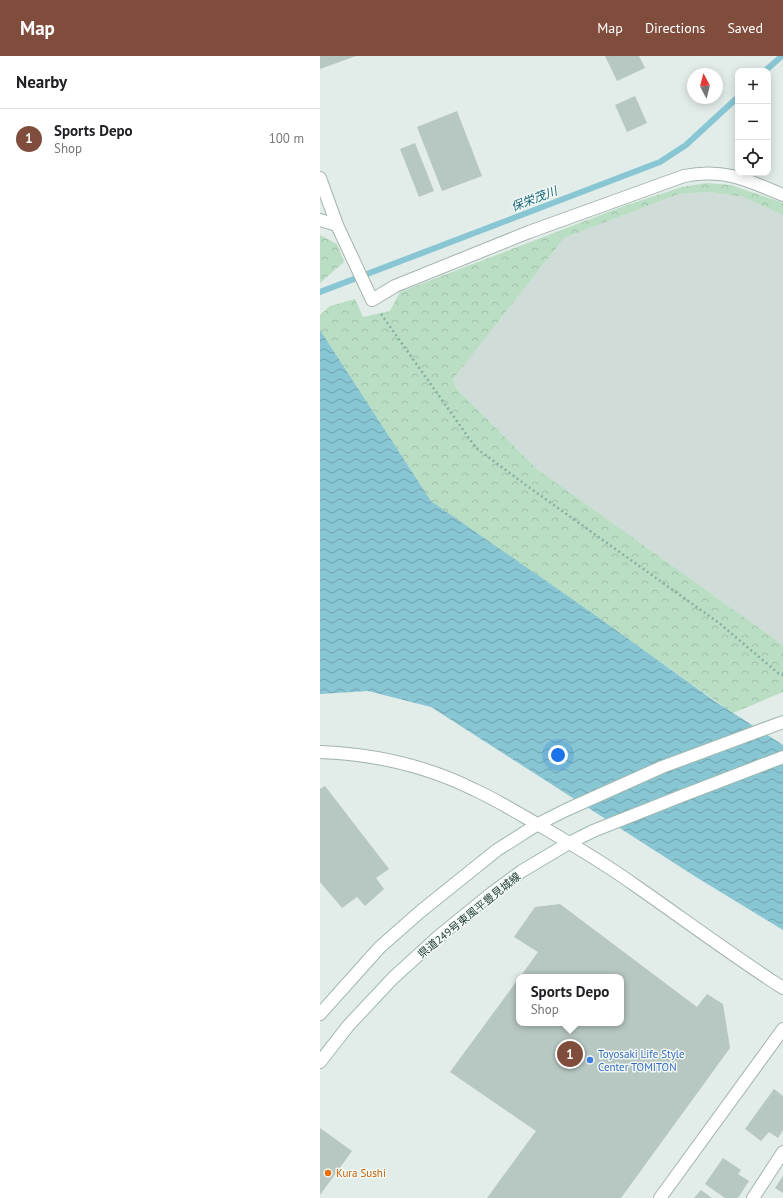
<!DOCTYPE html>
<meta charset="utf-8">
<style>
body{margin:0;font-family:"PT Sans","Noto Sans JP",sans-serif;background:#f6f6f6;color:#202124}
.controls{position:absolute;right:12px;top:12px;display:grid;overflow:hidden;border-radius:8px;box-shadow:0 2px 10px #0003}
.controls button{width:36px;height:36px;display:grid;place-items:center;padding:0;border:0;border-bottom:1px solid #e0e0e0;background:#fff;color:#202124;font:20px sans-serif}
.compass{position:absolute;left:367px;top:12px;width:36px;height:36px;border-radius:50%;background:#fff;box-shadow:0 2px 10px #0003;rotate:353deg}
.you{position:absolute;left:238px;top:699px;width:14px;height:14px;margin:-10px;border:3px solid #fff;border-radius:50%;background:#1a73e8;box-shadow:0 0 0 6px #1a73e833}
.badge{display:grid;place-items:center;width:26px;height:26px;border-radius:50%;background:#804c3b;color:#fff;font-size:13px;font-weight:700}
.pin{position:absolute;translate:-50% -50%;border:2px solid #fff;box-shadow:0 1px 4px #0006}
.popup{position:absolute;left:196px;top:918px;width:108px;height:52px;box-sizing:border-box;display:grid;place-content:center;border-radius:8px;background:#fff;filter:drop-shadow(0 1px 3px #0005);font-size:13px;white-space:nowrap;color:#757577}
.popup b{font-size:15px;color:#202124}
.popup::after{content:'';position:absolute;left:50%;top:100%;margin-left:-8px;border:8px solid transparent;border-top-color:#fff}
.list{margin:0;padding:0;list-style:none}
h2{display:flex;justify-content:space-between;align-items:center;height:52px;margin:0;padding:0 16px;font-size:17px}
h2 small{font-size:13px;font-weight:400;color:#757577}
.list li{display:grid;grid-template-columns:26px 1fr auto;gap:12px;align-items:center;box-sizing:border-box;height:60px;padding:0 16px;border-top:1px solid #e0e0e0}
.list b{display:block;font-size:15px;white-space:nowrap}
.list p{margin:0;font-size:13px;white-space:nowrap;color:#757577}
.list em{font-size:13px;font-style:normal;color:#757577}
.icon{flex:none;width:22px;height:22px;fill:none;stroke:currentColor;stroke-width:2;stroke-linecap:round;stroke-linejoin:round}
.map{position:relative;flex:none;width:463px;height:1142px;overflow:hidden}
header{display:flex;align-items:center;gap:24px;box-sizing:border-box;height:56px;padding:0 20px;background:#804c3b;color:#fff}
header strong{font-size:19px}
nav{display:flex;gap:22px;margin-inline-start:auto;font-size:14px}
main{display:flex}
aside{flex:1;background:#fff}
.map>svg:first-child{display:block}
</style>
<header>
<strong>Map</strong>
<nav><a>Map</a><a>Directions</a><a>Saved</a></nav>
</header>
<main>
<aside>
<h2>Nearby<small></small></h2>
<ul class="list">
<li><span class="badge">1</span><div><b>Sports Depo</b><p>Shop</p></div><em>100 m</em></li>
</ul>
</aside>
<div class="map">
<svg width="463" height="1142" viewBox="0 0 463 1142">
<defs>
<pattern id="forest-crowns" width="20" height="18" patternUnits="userSpaceOnUse"><rect width="20" height="18" fill="#badec4"/><path d="M2 6a3 3 0 1 1 6 0M12 15a3 3 0 1 1 6 0" fill="none" stroke="#a0c0a9"/></pattern>
<pattern id="water-waves" width="16" height="10" patternUnits="userSpaceOnUse"><rect width="16" height="10" fill="#88c6d3"/><path d="M0 5q4-4 8 0t8 0" fill="none" stroke="#6fa2ac"/></pattern>
</defs>
<rect width="100%" height="100%" fill="#e2ece8"/>
<polygon fill="#d0dcd7" points="390,136 423,141 463,159 463,589 217,413 136,332 133,322 244,182 359,138"/>
<g fill="url(#forest-crowns)">
<polygon points="386,127 411,129 463,147 463,159 423,141 390,136 359,138 244,182 133,323 136,332 217,413 463,589 463,636 413,657 111,445 0,274 0,259 10,250 35,243 43,261 70,255 80,236 304,150 362,131"/>
<polygon points="0,179 17,188 24,206 0,227"/>
</g>
<polygon fill="url(#water-waves)" points="0,274 111,445 265,552 396,646 463,689 463,874 376,821 111,651 48,635 0,638"/>
<g fill="none" stroke-linecap="round" stroke-linejoin="round">
<g stroke="#88c6d3" stroke-width="6">
<polyline points="445,15 462,0"/>
<polyline points="0,236 340,106 366,89 418,41"/>
</g>
</g>
<g fill="#b7c7c1">
<polygon points="0,0 36,0 0,13"/>
<polygon points="285,0 319,0 325,12 297,25"/>
<polygon points="315,40 327,67 307,76 295,49"/>
<polygon points="137,55 162,120 122,135 97,71"/>
<polygon points="95,87 114,135 99,141 80,93"/>
<polygon points="5,730 69,813 56,822 64,833 45,850 37,841 22,852 0,826 0,733"/>
<polygon points="240,848 377,951 387,938 403,948 410,992 301,1142 167,1142 216,1075 130,1016 199,922 199,967 301,967 301,921 200,921 218,896 194,881 215,851"/>
<polygon points="454,1033 463,1040 463,1074 458,1082 449,1076 441,1085 425,1073"/>
<polygon points="0,1072 32,1095 0,1139"/>
<polygon points="403,1102 421,1114 418,1118 429,1125 418,1142 405,1142 385,1128"/>
<polygon points="463,1120 463,1137 455,1132"/>
<polygon points="381,1134 392,1142 374,1142"/>
</g>
<g fill="none" stroke-linecap="round" stroke-linejoin="round">
<g stroke="#a4b4af" stroke-width="14">
<g id="minor">
<path d="M0,122L17,169L52,244L75,230L209,176L364,120C404,112 427,124 463,139"/>
<polyline points="0,164 17,169"/>
<polyline points="433,1142 463,1096"/>
</g>
</g>
<g stroke="#a4b4af" stroke-width="14">
<g id="tertiary">
<path d="M0,696C54,698 107,710 155,734C179,745 201,759 224,772C255,790 287,809 316,830C365,864 413,900 463,932"/>
<polyline points="340,1142 463,973"/>
</g>
</g>
<g stroke="#a0b8b0" stroke-width="14">
<g id="secondary">
<polyline points="0,958 60,891 101,855 177,794 218,768 246,754 342,711 463,666"/>
<polyline points="0,1006 28,970 73,922 118,881 172,837 202,815 249,787 273,775 364,739 463,701"/>
</g>
</g>
<polyline stroke="#81b1a2" stroke-width="2.5" stroke-dasharray="2 3" stroke-linecap="butt" points="61,258 156,392 210,432 399,567 458,617 463,619"/>
<use href="#minor" stroke="#fff" stroke-width="12"/>
<use href="#tertiary" stroke="#fff" stroke-width="12"/>
<use href="#secondary" stroke="#fff" stroke-width="12"/>
</g>
<circle fill="#3f7fe0" stroke="#f2f9f5" stroke-width="1.5" cx="270" cy="1004" r="4"/>
<circle fill="#e8710a" stroke="#f2f9f5" stroke-width="1.5" cx="8" cy="1117" r="4"/>
<g text-anchor="middle" stroke-width="3" stroke-linejoin="round" paint-order="stroke">
<g font-size="11" fill="#213e36" stroke="#f2f9f5">
<text transform="translate(149 859) rotate(-39)" y="4">県道249号東風平豊見城線</text>
</g>
<g font-size="11" fill="#366cbe" stroke="#f2f9f5" text-anchor="start">
<text x="278" y="1002">Toyosaki Life Style<tspan x="278" dy="13">Center TOMITON</tspan></text>
</g>
<g font-size="11" fill="#c56008" stroke="#f2f9f5" text-anchor="start">
<text x="16" y="1121">Kura Sushi</text>
</g>
<g font-size="12" font-style="italic" fill="#1a697b" stroke="#f2f9f5">
<text transform="translate(214 143) rotate(-21)" y="4">保栄茂川</text>
</g>
</g>
</svg>
<div class="controls">
<button>+</button>
<button>−</button>
<button><svg class="icon" aria-label="locate" viewBox="0 0 24 24"><circle cx="12" cy="12" r="6"/><path d="M12 2v4M12 18v4M2 12h4M18 12h4"/></svg></button>
</div>
<svg class="compass" viewBox="-18 -18 36 36"><path d="M0-13l5 13h-10z" fill="#e53935"/><path d="M0 13l5-13h-10z" fill="#757577"/></svg>
<div class="you"></div>
<div class="pin badge" style="left:250px;top:998px">1</div>
<div class="popup"><b>Sports Depo</b>Shop</div>
</div>
</main>
